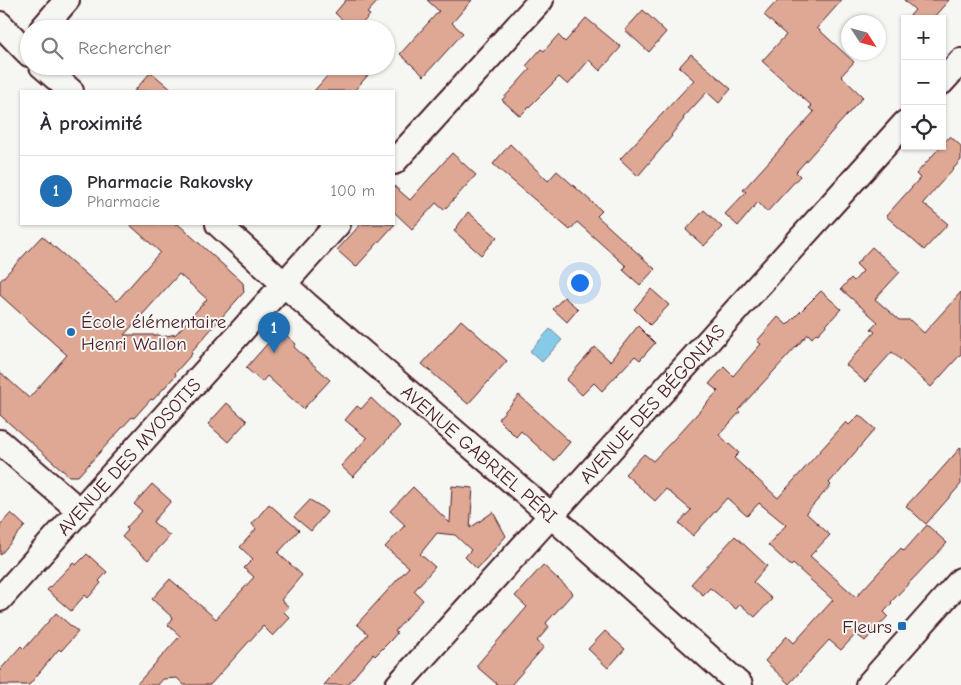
<!DOCTYPE html>
<html lang="fr">
<meta charset="utf-8">
<style>
body{margin:0;font-family:"Comic Neue",sans-serif;background:#f2f2f3;color:#2b2b33}
.controls{position:absolute;right:15px;top:15px;display:grid;overflow:hidden;border-radius:0px;box-shadow:0 1px 4px #0004}
.controls button{width:45px;height:45px;display:grid;place-items:center;padding:0;border:0;border-bottom:1px solid #e1e1e2;background:#fff;color:#2b2b33;font:25px sans-serif}
.compass{position:absolute;left:841px;top:15px;width:45px;height:45px;border-radius:50%;background:#fff;box-shadow:0 1px 4px #0004;rotate:126deg}
.you{position:absolute;left:579px;top:282px;width:18px;height:18px;margin:-12px;border:4px solid #fff;border-radius:50%;background:#1a73e8;box-shadow:0 0 0 8px #1a73e833}
.badge{display:grid;place-items:center;width:32px;height:32px;border-radius:50%;background:#1f6fb2;color:#fff;font-size:16px;font-weight:700}
.pin{position:absolute;translate:-50% -41px;filter:drop-shadow(0 1px 2px #0008)}
.pin::after{content:'';position:absolute;top:26px;width:18px;height:15px;background:inherit;clip-path:polygon(0 0,100% 0,50% 100%)}
.list{margin:0;padding:0;list-style:none}
h2{display:flex;justify-content:space-between;align-items:center;height:65px;margin:0;padding:0 20px;font-size:21px}
h2 small{font-size:16px;font-weight:400;color:#7c7c81}
.list li{display:grid;grid-template-columns:32px 1fr auto;gap:15px;align-items:center;box-sizing:border-box;height:70px;padding:0 20px;border-top:1px solid #e1e1e2}
.list b{display:block;font-size:19px;white-space:nowrap}
.list p{margin:0;font-size:16px;white-space:nowrap;color:#7c7c81}
.list em{font-size:16px;font-style:normal;color:#7c7c81}
.icon{flex:none;width:28px;height:28px;fill:none;stroke:currentColor;stroke-width:2;stroke-linecap:round;stroke-linejoin:round}
.map{position:relative;flex:none;width:961px;height:685px;overflow:hidden}
.search{position:absolute;background:#fff;box-shadow:0 1px 4px #0004;left:20px;top:20px;width:375px;height:55px;display:flex;align-items:center;gap:12px;box-sizing:border-box;padding:0 18px;border-radius:28px;color:#7c7c81;font-size:19px}
.panel{position:absolute;background:#fff;box-shadow:0 1px 4px #0004;left:20px;top:90px;width:375px;height:135px;border-radius:0px}
.map>svg:first-child{display:block}
</style>
<div class="map">
<svg width="961" height="685" viewBox="0 0 961 685">
<rect width="100%" height="100%" fill="#f6f6f2"/>
<filter id="ink" filterUnits="userSpaceOnUse"><feTurbulence type="fractalNoise" baseFrequency=".02" numOctaves="2"/><feDisplacementMap in="SourceGraphic" scale="10" xChannelSelector="R" yChannelSelector="G"/><feConvolveMatrix kernelMatrix="1 2 1 2 8 2 1 2 1" color-interpolation-filters="sRGB"/></filter>
<g filter="url(#ink)">
<polygon fill="#85cbe7" stroke="#6d869c" points="550,329 562,340 542,362 530,351"/>
<g fill="#dea894" stroke="#4a1f2b" fill-rule="evenodd">
<polygon points="346,0 379,0 367,13 370,15 357,29 352,29 335,13"/>
<polygon points="427,0 472,0 452,23 463,33 424,76 400,54 439,11"/>
<polygon points="778,0 842,0 817,28 854,62 841,76 863,97 796,172 800,176 767,212 758,202 738,226 725,214 746,192 743,190 814,112 809,108 812,106 762,61 786,35 764,15"/>
<polygon points="904,0 949,0 932,19 907,19 915,10"/>
<polygon points="643,10 666,32 649,52 625,30"/>
<polygon points="586,18 621,47 600,71 589,60 568,85 559,77 520,116 502,100 530,69 526,66 541,49 544,51 558,35 565,42"/>
<polygon points="691,54 731,89 719,103 707,92 683,118 684,119 671,135 672,136 638,176 620,159 694,80 679,67"/>
<polygon points="336,66 376,66 354,91 314,91"/>
<polygon points="151,72 173,91 134,91"/>
<polygon points="950,136 961,146 961,160 923,203 948,224 924,250 886,216 920,178 916,174"/>
<polygon points="510,144 548,181 557,171 602,211 597,216 655,269 640,285 623,270 626,266 577,222 570,230 493,164"/>
<polygon points="452,153 476,175 444,210 436,203 412,229 394,212 394,186 410,200"/>
<polygon points="704,210 722,227 704,246 686,230"/>
<polygon points="468,212 497,237 481,255 454,231"/>
<path d="M129,224H178L243,283L244,292L191,352L192,354L175,373L176,375L153,400L151,399L134,418L132,417L78,476H69L0,415V372L29,398L67,355L0,295V281L42,236L117,301L160,252ZM179,274L207,299L176,334L162,337L159,335H124Z"/>
<polygon points="361,224 395,224 356,267 337,250"/>
<polygon points="872,247 900,272 875,299 899,320 910,320 924,333 961,292 961,354 931,387 892,352 865,382 846,365 875,332 871,329 878,322 841,289 851,278 854,281 863,271 856,264"/>
<polygon points="651,289 669,305 650,325 634,309"/>
<polygon points="821,291 841,309 818,334 816,333 812,338 808,334 738,410 740,412 719,435 739,453 734,458 778,498 846,422 849,425 859,415 875,429 829,483 831,485 806,513 830,535 810,556 856,597 901,548 904,551 927,525 947,543 891,602 892,603 884,612 888,616 865,641 856,634 841,650 829,640 789,684 765,661 787,636 794,643 833,600 793,564 791,566 768,545 786,525 759,503 747,516 727,498 693,536 679,523 691,510 666,489 655,501 625,474 644,454 653,461 674,439 718,391 709,384 724,367 733,376 761,344 757,341 778,317 787,325"/>
<polygon points="564,297 578,309 567,322 553,309"/>
<polygon points="461,320 507,361 468,404 422,364"/>
<polygon points="638,326 655,343 640,360 635,356 602,391 594,383 582,395 566,380 595,347 610,361"/>
<polygon points="275,335 286,335 296,344 294,347 330,380 303,409 267,376 262,382 246,368"/>
<polygon points="519,395 570,442 554,461 521,431 516,437 498,419"/>
<polygon points="371,398 400,426 353,477 341,466 367,438 345,420 357,406 361,409"/>
<polygon points="227,403 247,421 228,442 208,424"/>
<polygon points="961,447 961,484 926,524 906,506 930,480 931,481"/>
<polygon points="152,484 171,501 153,522 170,536 148,560 122,537 128,530 126,528 142,511 134,504"/>
<polygon points="452,486 473,488 470,528 493,512 506,536 477,569 465,557 471,550 455,535 437,533 420,554 435,567 414,591 423,600 395,631 397,633 391,640 375,656 373,654 347,685 324,685 368,634 357,624 409,567 385,547 405,525 390,511 413,487 450,523"/>
<polygon points="310,500 320,506 327,512 311,531 294,517"/>
<polygon points="269,504 299,530 278,553 302,575 281,600 289,607 284,612 290,618 273,636 263,626 210,685 184,685 177,678 163,679 158,685 136,685 180,636 168,625 173,618 152,599 170,579 216,619 254,577 244,568 253,559 240,547 256,529 252,524"/>
<polygon points="11,513 25,526 0,555 0,525"/>
<polygon points="735,536 767,566 753,582 772,599 755,617 740,604 736,609 710,588 703,595 691,584"/>
<polygon points="87,554 107,572 99,581 101,583 88,598 85,595 71,611 47,590 73,563 76,565"/>
<polygon points="543,565 573,593 546,623 549,627 537,641 544,647 511,685 498,685 476,666 527,607 515,596"/>
<polygon points="56,613 78,632 61,651 59,649 29,685 0,685 0,670 21,646 24,649"/>
<polygon points="605,631 625,649 608,668 588,649"/>
</g>
<g fill="none" stroke-linecap="round" stroke-linejoin="round">
<g stroke="#4a1f2b" stroke-width="28">
<g id="minor">
<polyline points="0,24 29,54"/>
<polyline points="42,29 67,0"/>
<polyline points="42,66 71,91"/>
<polyline points="942,82 961,61"/>
<polyline points="394,162 541,0"/>
<path id="s1" d="M218,224L306,304L528,495L740,685"/>
<polyline points="0,442 80,511"/>
<path id="s2" d="M0,599L338,224"/>
<path id="s3" d="M398,685L905,123"/>
<polyline points="868,685 961,580"/>
</g>
</g>
<use href="#minor" stroke="#f6f6f2" stroke-width="24"/>
</g>
</g>
<g fill="#1f6fb2" stroke="#f6f6f2" stroke-width="2">
<circle cx="71" cy="332" r="5"/>
<rect x="897" y="621" width="10" height="10" rx="2.5"/>
</g>
<g text-anchor="middle" stroke-width="4" stroke-linejoin="round" paint-order="stroke">
<g font-size="19" fill="#4a1f2b" stroke="#f6f6f2" text-anchor="start">
<text x="81" y="328">École élémentaire<tspan x="81" dy="22">Henri Wallon</tspan></text>
<text x="892" y="633" text-anchor="end">Fleurs</text>
</g>
<g font-size="19" fill="#4a1f2b" stroke="#f6f6f2">
<text dy="7" stroke="none"><textPath href="#s3" startOffset="379">AVENUE DES BÉGONIAS</textPath></text>
<text dy="7" stroke="none"><textPath href="#s1" startOffset="348">AVENUE GABRIEL PÉRI</textPath></text>
<text dy="7" stroke="none"><textPath href="#s2" startOffset="192">AVENUE DES MYOSOTIS</textPath></text>
</g>
</g>
</svg>
<div class="controls">
<button>+</button>
<button>−</button>
<button><svg class="icon" aria-label="locate" viewBox="0 0 24 24"><circle cx="12" cy="12" r="6"/><path d="M12 2v4M12 18v4M2 12h4M18 12h4"/></svg></button>
</div>
<svg class="compass" viewBox="-18 -18 36 36"><path d="M0-13l5 13h-10z" fill="#e53935"/><path d="M0 13l5-13h-10z" fill="#7c7c81"/></svg>
<div class="you"></div>
<div class="pin badge" style="left:274px;top:353px">1</div>
<div class="search"><svg class="icon" aria-label="search" viewBox="0 0 24 24"><circle cx="10" cy="10" r="6"/><path d="M15 15l6 6"/></svg>Rechercher</div>
<section class="panel">
<h2>À proximité<small></small></h2>
<ul class="list">
<li><span class="badge">1</span><div><b>Pharmacie Rakovsky</b><p>Pharmacie</p></div><em>100 m</em></li>
</ul>
</section>
</div>
